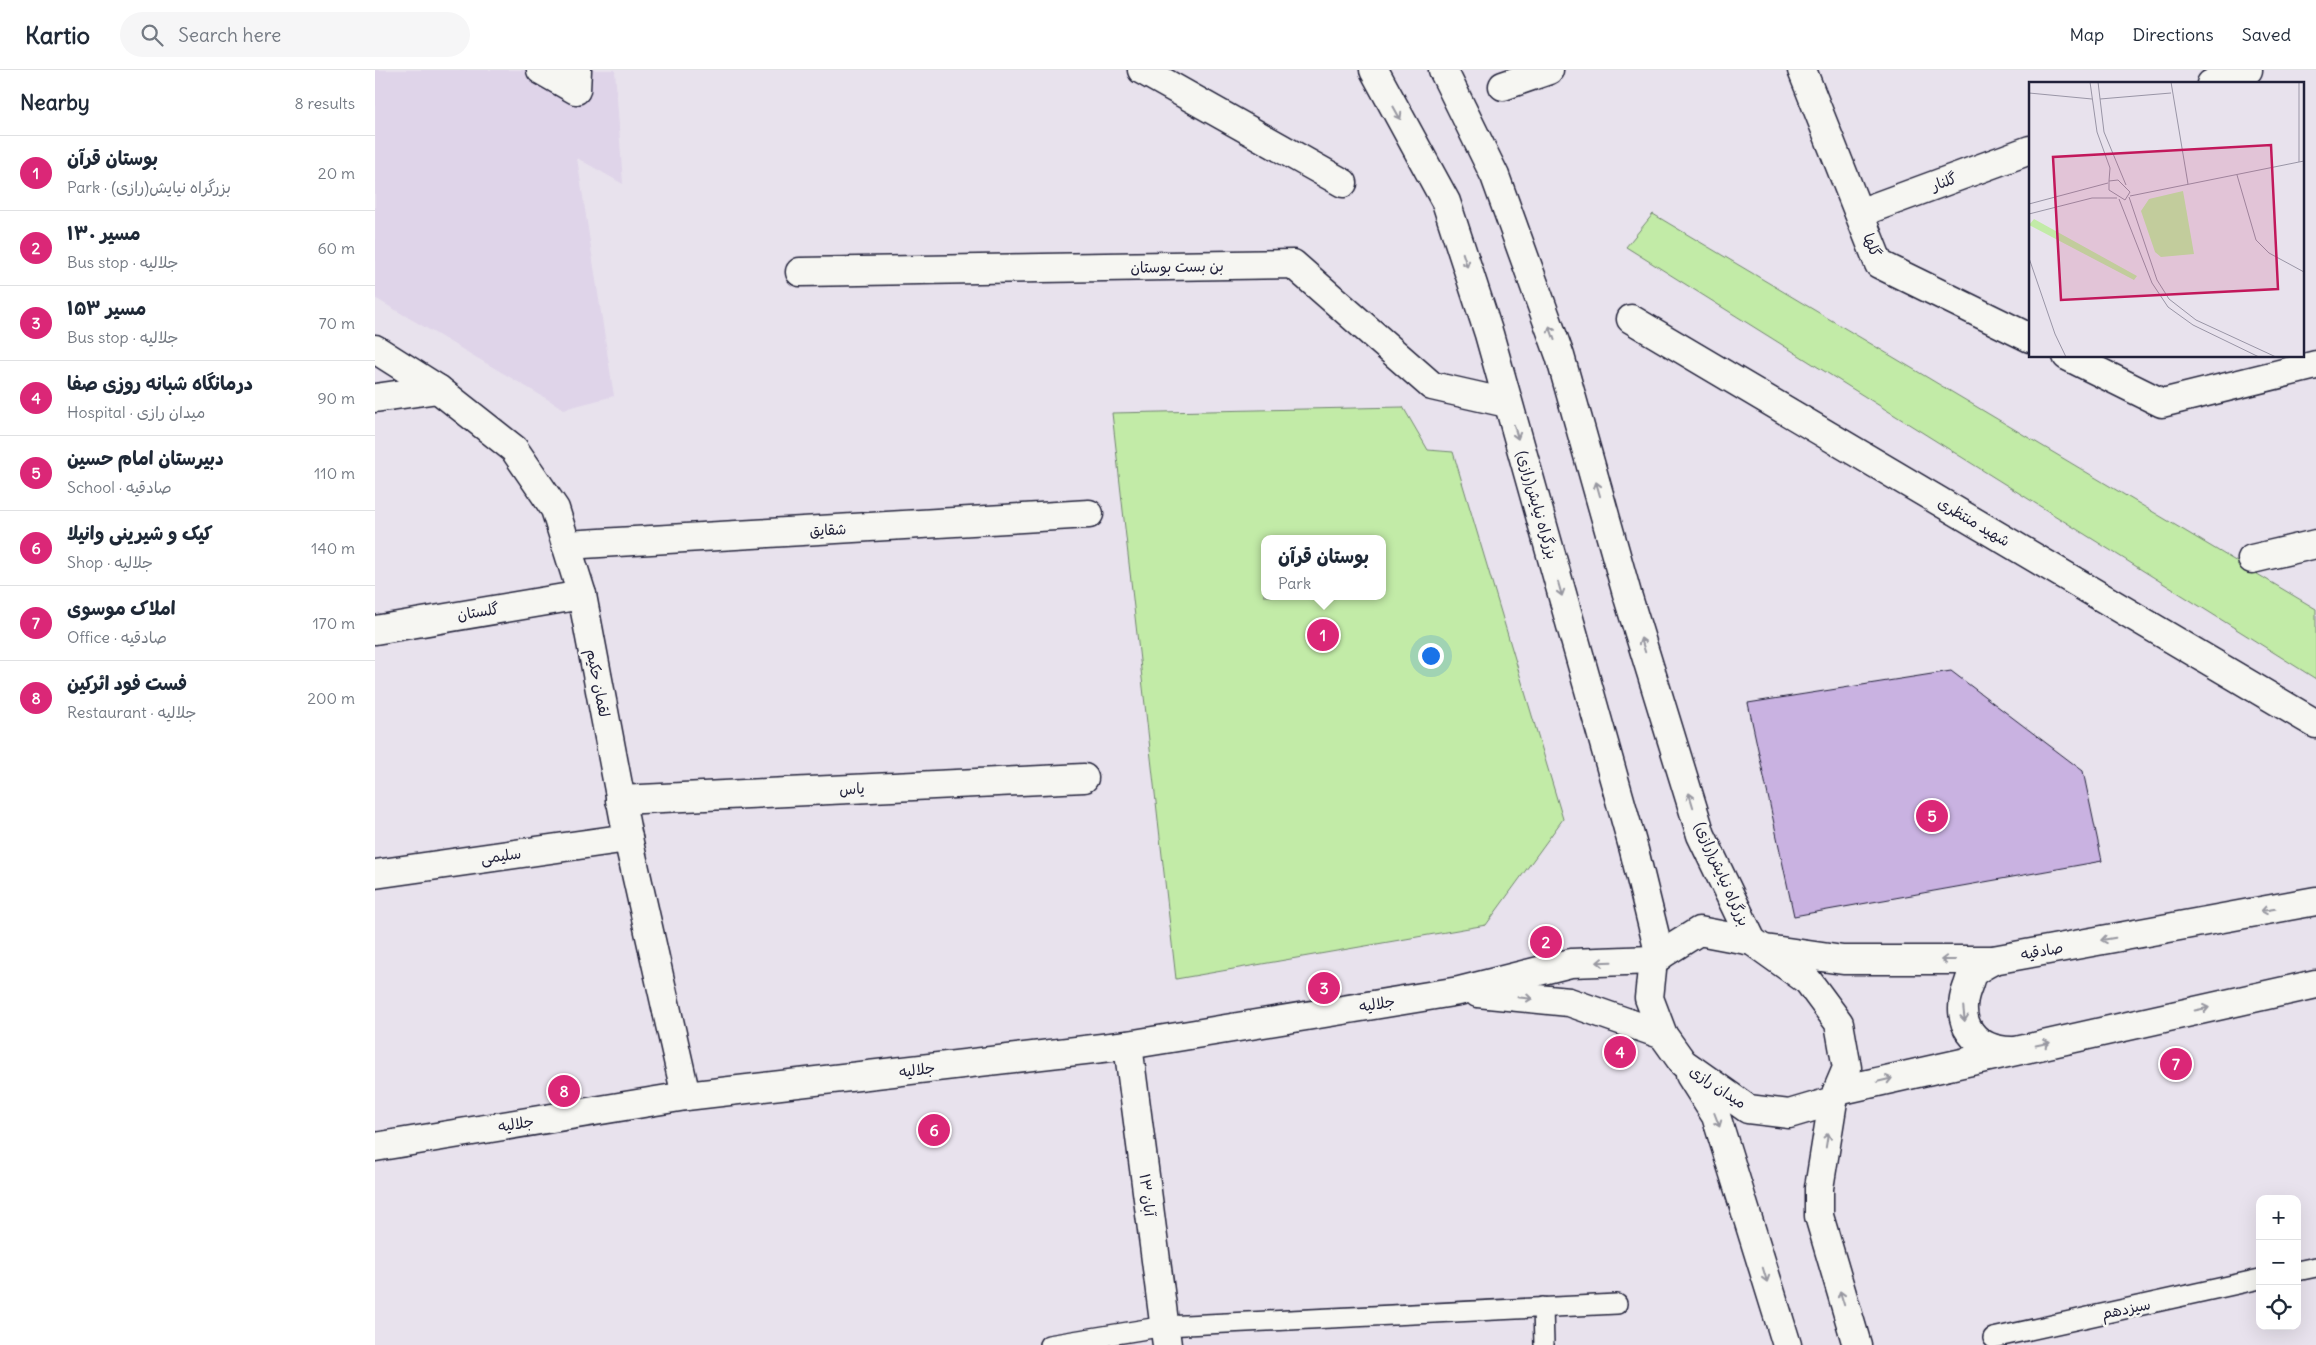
<!DOCTYPE html>
<meta charset="utf-8">
<style>
body{margin:0;font-family:Delius,"Playpen Sans Arabic",sans-serif;background:#f6f6f7;color:#1f2937}
.controls{position:absolute;right:15px;bottom:15px;display:grid;overflow:hidden;border-radius:10px;box-shadow:0 5px 20px #0002}
.controls button{width:45px;height:45px;display:grid;place-items:center;padding:0;border:0;border-bottom:1px solid #e0e1e3;background:#fff;color:#1f2937;font:25px sans-serif}
.you{position:absolute;left:1055px;top:585px;width:18px;height:18px;margin:-12px;border:4px solid #fff;border-radius:50%;background:#1a73e8;box-shadow:0 0 0 8px #1a73e833}
.badge{display:grid;place-items:center;width:32px;height:32px;border-radius:50%;background:#db2777;color:#fff;font-size:16px;font-weight:700}
.pin{position:absolute;translate:-50% -50%;border:2px solid #fff;box-shadow:0 1px 5px #0006}
.popup{position:absolute;left:886px;top:465px;width:125px;height:65px;box-sizing:border-box;display:grid;place-content:center;border-radius:10px;background:#fff;filter:drop-shadow(0 1px 4px #0005);font-size:16px;white-space:nowrap;color:#747a83}
.popup b{font-size:19px;color:#1f2937}
.popup::after{content:'';position:absolute;left:50%;top:100%;margin-left:-10px;border:10px solid transparent;border-top-color:#fff}
.list{margin:0;padding:0;list-style:none}
h2{display:flex;justify-content:space-between;align-items:center;height:65px;margin:0;padding:0 20px;font-size:21px}
h2 small{font-size:16px;font-weight:400;color:#747a83}
.list li{display:grid;grid-template-columns:32px 1fr auto;gap:15px;align-items:center;box-sizing:border-box;height:75px;padding:0 20px;border-top:1px solid #e0e1e3}
.list b{display:block;font-size:19px;white-space:nowrap}
.list p{margin:0;font-size:16px;white-space:nowrap;color:#747a83}
.list em{font-size:16px;font-style:normal;color:#747a83}
.icon{flex:none;width:28px;height:28px;fill:none;stroke:currentColor;stroke-width:2;stroke-linecap:round;stroke-linejoin:round}
.map{position:relative;flex:none;width:1941px;height:1275px;overflow:hidden}
header{display:flex;align-items:center;gap:30px;box-sizing:border-box;height:70px;padding:0 25px;background:#fff;border-bottom:1px solid #e0e1e3}
header strong{font-size:24px}
nav{display:flex;gap:28px;margin-inline-start:auto;font-size:18px}
.search{width:350px;height:45px;background:#f6f6f7;display:flex;align-items:center;gap:12px;box-sizing:border-box;padding:0 18px;border-radius:28px;color:#747a83;font-size:19px}
main{display:flex}
aside{flex:1;background:#fff}
.map>svg:first-child{display:block}
</style>
<header>
<strong>Kartio</strong>
<div class="search"><svg class="icon" aria-label="search" viewBox="0 0 24 24"><circle cx="10" cy="10" r="6"/><path d="M15 15l6 6"/></svg>Search here</div>
<nav><a>Map</a><a>Directions</a><a>Saved</a></nav>
</header>
<main>
<aside>
<h2>Nearby<small>8 results</small></h2>
<ul class="list">
<li><span class="badge">1</span><div><b>بوستان قرآن</b><p>Park · بزرگراه نیایش(رازی)</p></div><em>20 m</em></li>
<li><span class="badge">2</span><div><b>مسیر ۱۳۰</b><p>Bus stop · جلالیه</p></div><em>60 m</em></li>
<li><span class="badge">3</span><div><b>مسیر ۱۵۳</b><p>Bus stop · جلالیه</p></div><em>70 m</em></li>
<li><span class="badge">4</span><div><b>درمانگاه شبانه روزی صفا</b><p>Hospital · میدان رازی</p></div><em>90 m</em></li>
<li><span class="badge">5</span><div><b>دبیرستان امام حسین</b><p>School · صادقیه</p></div><em>110 m</em></li>
<li><span class="badge">6</span><div><b>کیک و شیرینی وانیلا</b><p>Shop · جلالیه</p></div><em>140 m</em></li>
<li><span class="badge">7</span><div><b>املاک موسوی</b><p>Office · صادقیه</p></div><em>170 m</em></li>
<li><span class="badge">8</span><div><b>فست فود ائرکین</b><p>Restaurant · جلالیه</p></div><em>200 m</em></li>
</ul>
</aside>
<div class="map">
<svg width="1941" height="1275" viewBox="0 0 1941 1275">
<rect width="100%" height="100%" fill="#e8e2ed"/>
<filter id="ink" filterUnits="userSpaceOnUse"><feTurbulence type="fractalNoise" baseFrequency=".02" numOctaves="2"/><feDisplacementMap in="SourceGraphic" scale="10" xChannelSelector="R" yChannelSelector="G"/><feConvolveMatrix kernelMatrix="1 2 1 2 8 2 1 2 1" color-interpolation-filters="sRGB"/></filter>
<g filter="url(#ink)">
<polygon fill="#dfd4e9" points="0,0 240,0 248,114 202,88 239,326 189,339 0,228"/>
<g fill="#c2eba7" stroke="#728671" fill-rule="evenodd">
<polygon points="1278,144 1941,539 1941,609 1251,177"/>
<path d="M1028,337L1053,380L1078,382L1188,749L1111,855L801,909L737,343ZM889,469H1007V526H889Z"/>
</g>
<polygon fill="#c9b2e1" stroke="#22223b" points="1576,601 1708,701 1727,791 1419,846 1373,633"/>
<g fill="none" stroke-linecap="round" stroke-linejoin="round">
<g stroke="#22223b" stroke-width="22">
<g id="lane">
<polyline points="1922,1201 1941,1197"/>
<polyline points="1168,1237 1169,1275"/>
<polyline points="1618,1268 1885,1209"/>
<polyline points="674,1275 790,1256 1242,1234"/>
</g>
</g>
<g stroke="#22223b" stroke-width="31">
<g id="street">
<polyline points="166,0 201,20 202,0"/>
<polyline points="767,0 968,113"/>
<polyline points="1427,0 1504,194 1655,268"/>
<polyline points="1836,14 1873,0"/>
<polyline points="1128,16 1174,0"/>
<polyline points="1484,143 1655,80"/>
<polyline points="425,202 918,194 1057,316 1132,333"/>
<polyline points="1256,249 1941,654"/>
<polyline points="1692,286 1787,333 1941,295"/>
<polyline points="0,328 63,319"/>
<polyline points="191,475 714,444"/>
<polyline points="1877,489 1941,474"/>
<polyline points="0,560 207,525"/>
<polyline points="245,730 709,708"/>
<polyline points="0,804 253,768"/>
</g>
</g>
<g stroke="#22223b" stroke-width="31">
<g id="secondary">
<polyline points="0,279 63,319 139,379 180,439 207,525 253,768 311,1026"/>
<polyline points="1390,879 1468,890 1618,890 1941,831"/>
<path d="M1618,890C1612,894 1603,898 1598,903C1595,907 1594,914 1592,918C1579,953 1599,980 1636,981"/>
<polyline points="1103,923 1194,932 1288,965"/>
<polyline points="753,975 792,1275"/>
<polyline points="1462,1021 1941,914"/>
<polyline points="0,1077 311,1026 753,975 1084,921 1196,893 1278,890"/>
</g>
</g>
<g stroke="#22223b" stroke-width="31">
<g id="highway">
<polyline points="999,0 1071,132 1114,264 1259,780 1285,886"/>
<polyline points="1068,0 1120,106 1185,286 1252,524 1326,765 1377,871"/>
<polygon points="1324,861 1377,871 1433,911 1464,953 1472,998 1458,1031 1414,1044 1373,1039 1308,993 1288,965 1274,928 1278,890"/>
<polyline points="1315,1005 1341,1046 1412,1275"/>
<polyline points="1458,1031 1444,1118 1444,1146 1482,1275"/>
</g>
</g>
<use href="#lane" stroke="#f6f6f2" stroke-width="19"/>
<use href="#street" stroke="#f6f6f2" stroke-width="28"/>
<use href="#secondary" stroke="#f6f6f2" stroke-width="28"/>
<use href="#highway" stroke="#f6f6f2" stroke-width="28"/>
</g>
<defs><path id="oneway-shaft" d="M-6 0H5M1.5-3L5.5 0L1.5 3" fill="none" stroke-width="1.6" stroke-linecap="round" stroke-linejoin="round" transform="scale(1.25)"/></defs>
<g stroke="#9797a0">
<use href="#oneway-shaft" transform="translate(1022 43) rotate(61)"/>
<use href="#oneway-shaft" transform="translate(1090 190) rotate(72)"/>
<use href="#oneway-shaft" transform="translate(1177 263) rotate(-110)"/>
<use href="#oneway-shaft" transform="translate(1141 362) rotate(74)"/>
<use href="#oneway-shaft" transform="translate(1223 419) rotate(-106)"/>
<use href="#oneway-shaft" transform="translate(1185 519) rotate(74)"/>
<use href="#oneway-shaft" transform="translate(1268 575) rotate(-107)"/>
<use href="#oneway-shaft" transform="translate(1316 730) rotate(-107)"/>
<use href="#oneway-shaft" transform="translate(1893 840) rotate(170)"/>
<use href="#oneway-shaft" transform="translate(1733 869) rotate(170)"/>
<use href="#oneway-shaft" transform="translate(1573 890) rotate(-180)"/>
<use href="#oneway-shaft" transform="translate(1229 892) rotate(178)"/>
<use href="#oneway-shaft" transform="translate(1150 928) rotate(6)"/>
<use href="#oneway-shaft" transform="translate(1827 939) rotate(-12)"/>
<use href="#oneway-shaft" transform="translate(1589 944) rotate(84)"/>
<use href="#oneway-shaft" transform="translate(1668 974) rotate(-12)"/>
<use href="#oneway-shaft" transform="translate(1510 1010) rotate(-13)"/>
<use href="#oneway-shaft" transform="translate(1342 1050) rotate(69)"/>
<use href="#oneway-shaft" transform="translate(1452 1070) rotate(-81)"/>
<use href="#oneway-shaft" transform="translate(1390 1205) rotate(73)"/>
<use href="#oneway-shaft" transform="translate(1467 1228) rotate(-107)"/>
</g>
</g>
<g text-anchor="middle" stroke-width="5" stroke-linejoin="round" paint-order="stroke">
<g font-size="15" fill="#22223b" stroke="#f6f6f2">
<text transform="translate(1569 112) rotate(-20)" y="5">گلنار</text>
<text transform="translate(1497 175) rotate(69)" y="5">گلها</text>
<text transform="translate(802 197) rotate(-1)" y="5">بن بست بوستان</text>
<text transform="translate(1162 435) rotate(74)" y="5">بزرگراه نیایش(رازی)</text>
<text transform="translate(1599 452) rotate(31)" y="5">شهید منتظری</text>
<text transform="translate(453 460) rotate(-3)" y="5">شقایق</text>
<text transform="translate(103 542) rotate(-9)" y="5">گلستان</text>
<text transform="translate(223 613) rotate(79)" y="5">لقمان حکیم</text>
<text transform="translate(477 719) rotate(-3)" y="5">یاس</text>
<text transform="translate(126 786) rotate(-8)" y="5">سلیمی</text>
<text transform="translate(1347 804) rotate(66)" y="5">بزرگراه نیایش(رازی)</text>
<text transform="translate(1667 881) rotate(-10)" y="5">صادقیه</text>
<text transform="translate(1002 934) rotate(-9)" y="5">جلالیه</text>
<text transform="translate(542 1000) rotate(-7)" y="5">جلالیه</text>
<text transform="translate(1343 1017) rotate(34)" y="5">میدان رازی</text>
<text transform="translate(141 1054) rotate(-9)" y="5">جلالیه</text>
<text transform="translate(772 1125) rotate(83)" y="5">۱۳ آبان</text>
<text transform="translate(1751 1239) rotate(-12)" y="5">سیزدهم</text>
</g>
</g>
<g transform="translate(1654 12)">
<rect width="275" height="275" fill="#e8e2ed"/>
<path d="M154,109L165,172L132,175L126,170L112,129L120,117ZM5,137L108,194L105,198L0,143Z" fill="#c2eba7"/>
<path fill="none" stroke="#9995a6" stroke-width="1" d="M61,0L68,50L81,86L80,99M69,0L75,50L97,103M142,0L159,102M0,11L63,17M71,17L142,11M270,80V0M208,93L227,158L240,171L275,190M89,98L101,110L96,118L80,108V99ZM101,114L275,79M100,115L128,198L140,217L167,238L247,275M90,117L123,201L139,225L164,243L230,275M0,122L79,101M0,132L63,116H88M0,176L26,252L37,275"/>
<path fill="#c2185b" fill-opacity="0.15" stroke="#c2185b" stroke-width="2.5" d="M242,63L249,207L32,218L24,75Z"/>
<rect width="275" height="275" fill="none" stroke="#22223b" stroke-width="2.5"/>
</g>
</svg>
<div class="controls">
<button>+</button>
<button>−</button>
<button><svg class="icon" aria-label="locate" viewBox="0 0 24 24"><circle cx="12" cy="12" r="6"/><path d="M12 2v4M12 18v4M2 12h4M18 12h4"/></svg></button>
</div>
<div class="you"></div>
<div class="pin badge" style="left:948px;top:565px">1</div>
<div class="popup"><b>بوستان قرآن</b>Park</div>
<div class="pin badge" style="left:1171px;top:872px">2</div>
<div class="pin badge" style="left:949px;top:918px">3</div>
<div class="pin badge" style="left:1245px;top:982px">4</div>
<div class="pin badge" style="left:1557px;top:746px">5</div>
<div class="pin badge" style="left:559px;top:1060px">6</div>
<div class="pin badge" style="left:1801px;top:994px">7</div>
<div class="pin badge" style="left:189px;top:1021px">8</div>
</div>
</main>
